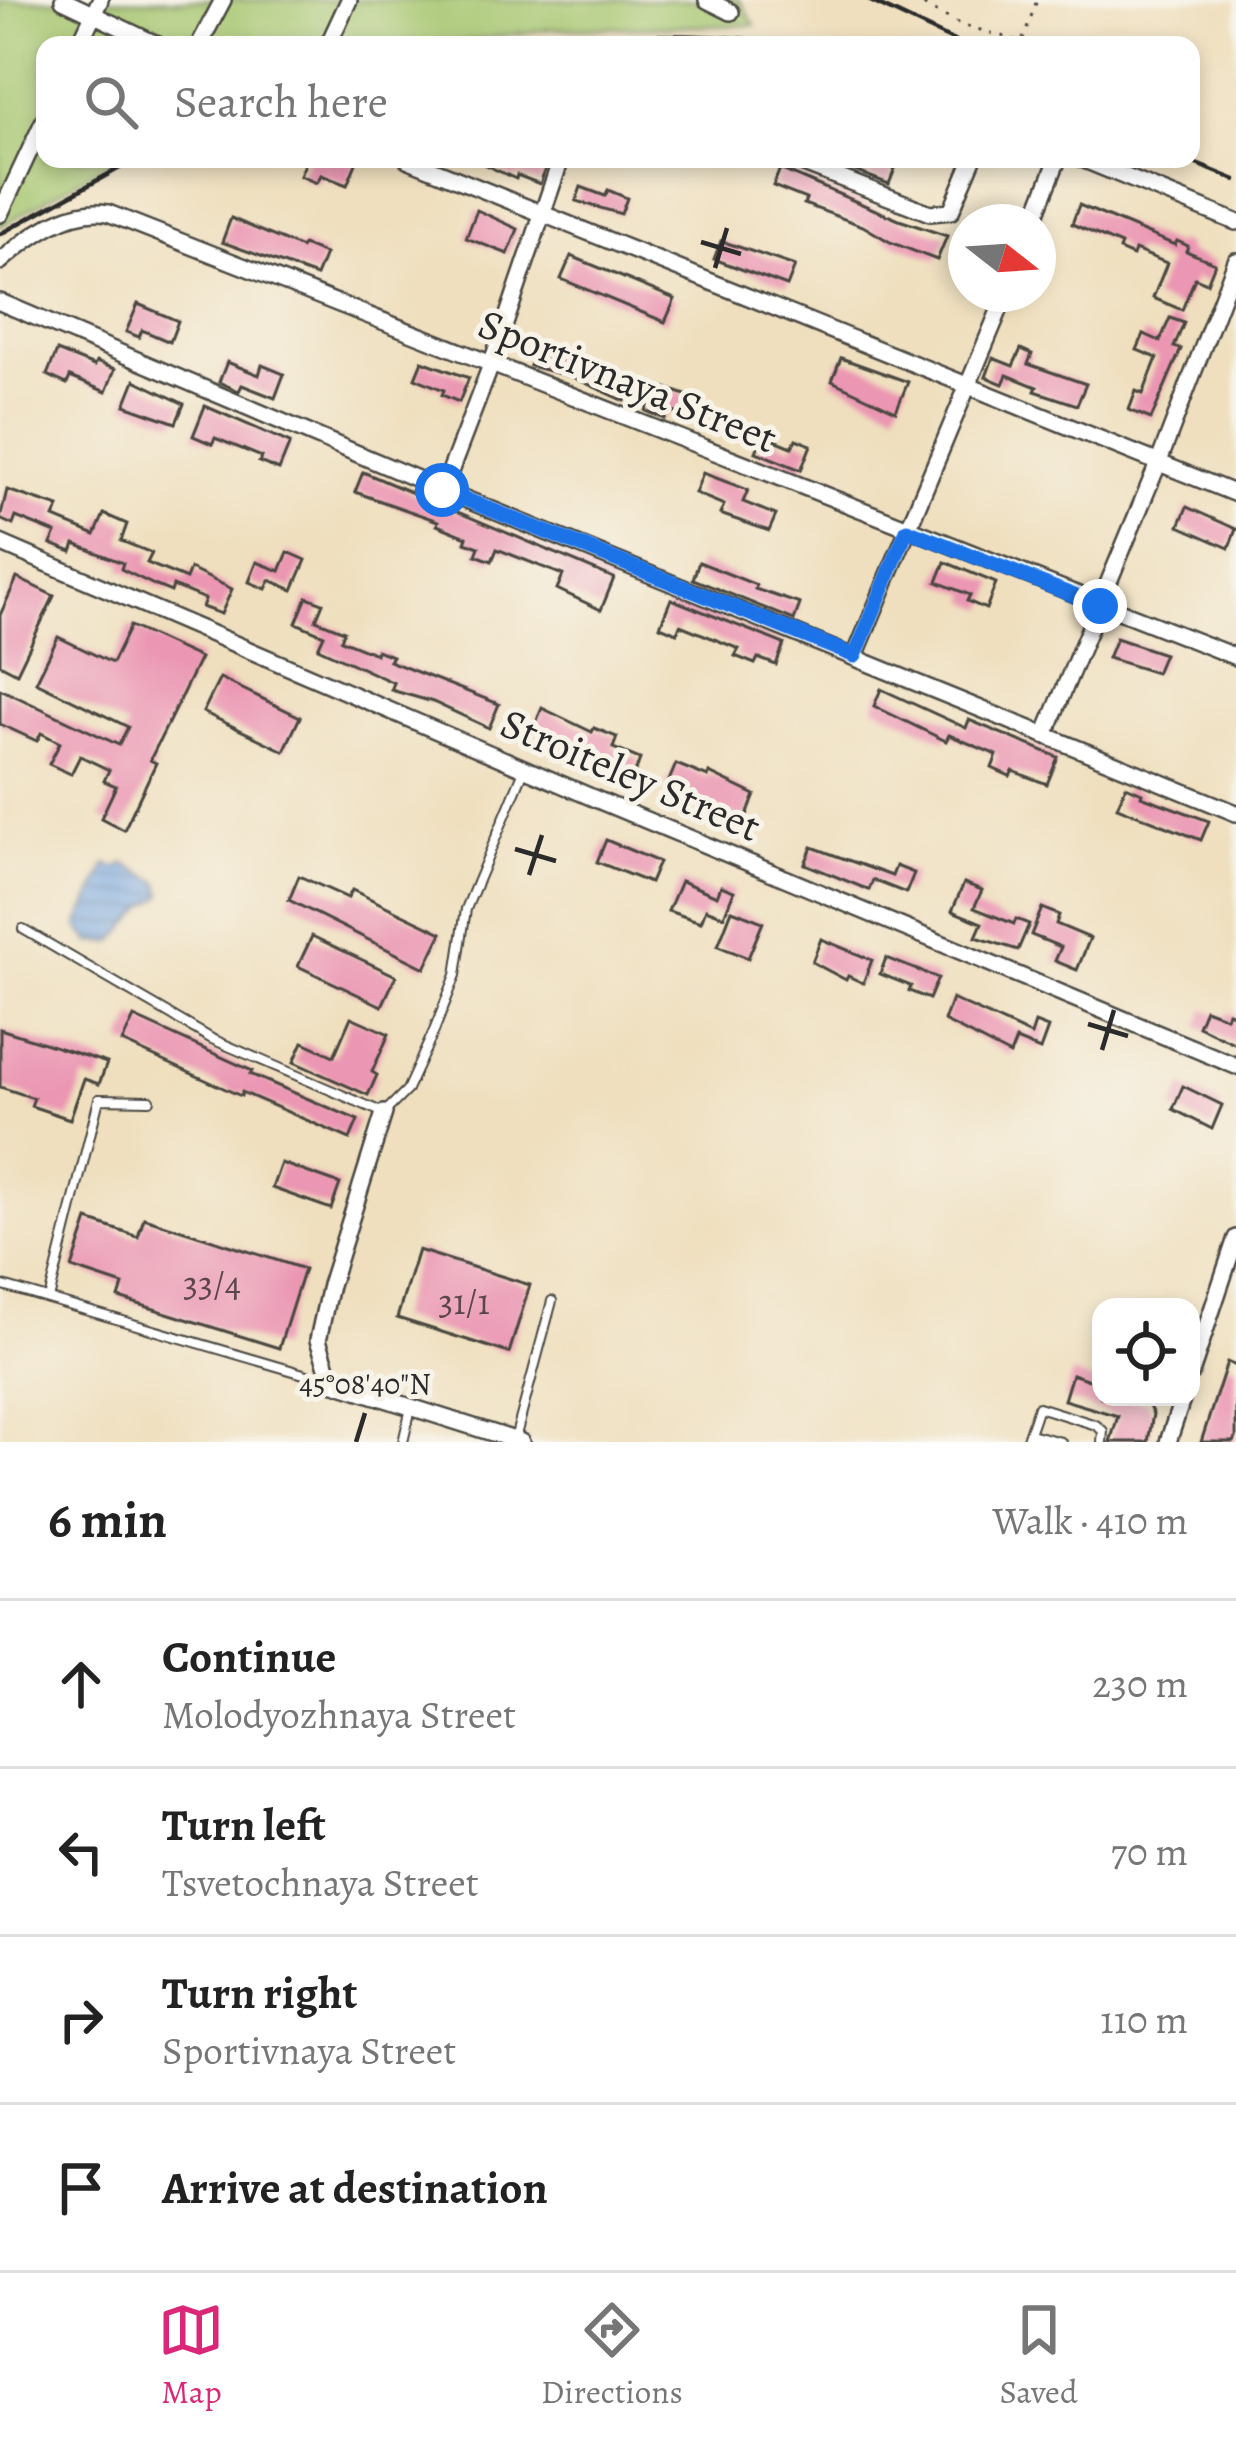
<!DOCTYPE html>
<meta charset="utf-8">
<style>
body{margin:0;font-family:Alegreya,serif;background:#f2f2f2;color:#222}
.controls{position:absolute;right:36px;bottom:36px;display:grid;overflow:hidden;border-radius:24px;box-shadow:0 6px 18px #0003}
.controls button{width:108px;height:108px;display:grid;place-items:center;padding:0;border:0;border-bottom:3px solid #e0e0e0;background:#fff;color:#222;font:60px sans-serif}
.compass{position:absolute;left:948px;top:204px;width:108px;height:108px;border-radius:50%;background:#fff;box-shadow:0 6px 18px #0003;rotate:107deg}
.stop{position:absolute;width:36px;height:36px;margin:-27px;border:9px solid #1a73e8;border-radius:50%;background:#fff}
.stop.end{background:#1a73e8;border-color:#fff;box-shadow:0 3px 12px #0008}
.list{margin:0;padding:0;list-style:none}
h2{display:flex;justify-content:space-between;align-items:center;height:156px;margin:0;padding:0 48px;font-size:51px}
h2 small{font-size:39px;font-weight:400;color:#767676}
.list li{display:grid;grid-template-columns:78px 1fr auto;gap:36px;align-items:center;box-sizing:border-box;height:168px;padding:0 48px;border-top:3px solid #e0e0e0}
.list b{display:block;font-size:45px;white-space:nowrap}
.list p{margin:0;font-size:39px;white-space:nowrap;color:#767676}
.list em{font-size:39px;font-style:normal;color:#767676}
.icon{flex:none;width:66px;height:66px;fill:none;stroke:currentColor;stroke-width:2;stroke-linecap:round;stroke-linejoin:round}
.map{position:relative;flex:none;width:1236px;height:1442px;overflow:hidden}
.search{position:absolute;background:#fff;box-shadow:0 6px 18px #0003;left:36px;right:36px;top:36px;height:132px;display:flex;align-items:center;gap:30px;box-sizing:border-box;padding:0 42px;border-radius:24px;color:#767676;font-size:45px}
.sheet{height:828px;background:#fff}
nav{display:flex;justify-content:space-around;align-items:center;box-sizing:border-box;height:168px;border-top:3px solid #e0e0e0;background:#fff;font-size:33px;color:#767676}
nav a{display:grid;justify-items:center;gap:6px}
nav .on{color:#db2777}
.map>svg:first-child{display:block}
</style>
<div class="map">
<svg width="1236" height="1442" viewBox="0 0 1236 1442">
<defs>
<pattern id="water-rules" width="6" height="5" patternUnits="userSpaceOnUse" patternTransform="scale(3)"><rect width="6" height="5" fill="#77a6e0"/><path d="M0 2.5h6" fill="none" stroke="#6287b6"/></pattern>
</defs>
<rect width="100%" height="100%" fill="#f7f3e8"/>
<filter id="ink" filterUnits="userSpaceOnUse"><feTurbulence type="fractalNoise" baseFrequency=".00833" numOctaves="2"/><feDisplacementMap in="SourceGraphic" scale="24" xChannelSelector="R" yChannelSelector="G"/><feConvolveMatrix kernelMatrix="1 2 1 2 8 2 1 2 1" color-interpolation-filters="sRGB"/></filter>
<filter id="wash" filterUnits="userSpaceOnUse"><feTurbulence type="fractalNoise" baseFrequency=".004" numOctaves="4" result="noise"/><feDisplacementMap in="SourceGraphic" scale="48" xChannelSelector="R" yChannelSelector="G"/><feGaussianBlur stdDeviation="2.7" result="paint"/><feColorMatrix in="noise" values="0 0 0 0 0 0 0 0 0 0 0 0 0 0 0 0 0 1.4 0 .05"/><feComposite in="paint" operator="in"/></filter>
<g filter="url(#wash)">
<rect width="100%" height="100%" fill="#efdfbe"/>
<polygon fill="#a6c66f" stroke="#68784d" stroke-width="3" points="0,0 739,0 755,25 551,29 439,45 45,45 45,159 114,159 0,227"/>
<polygon fill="url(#water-rules)" stroke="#516886" stroke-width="3" points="107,864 117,869 125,864 159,882 163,895 146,906 113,942 90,942 78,926"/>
<g id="blocks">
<g fill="#eb96b3">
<polygon points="307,159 351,159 357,161 347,185 321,175 317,183 300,176"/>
<polygon points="472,159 533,159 547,164 540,184 517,175 516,179"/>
<polygon points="824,159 878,159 896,166 889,184"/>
<polygon points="780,169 899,220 947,236 937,260 890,242 863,226 804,204 806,199 773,186"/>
<polygon points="581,187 605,196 608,190 627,198 621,214 576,201"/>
<polygon points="1079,205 1175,245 1177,241 1188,246 1186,251 1215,263 1207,283 1195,278 1182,310 1153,298 1167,263 1135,250 1133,256 1119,250 1121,245 1072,224"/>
<polygon points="477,210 518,229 508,254 466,238"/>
<polygon points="231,218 301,248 303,245 325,254 316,276 222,242"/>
<polygon points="721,241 795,266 787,286 714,259"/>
<polygon points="571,256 675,299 665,322 561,279"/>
<polygon points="138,304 178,321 170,342 142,330 139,337 126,332"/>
<polygon points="1170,318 1184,323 1174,347 1181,349 1151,419 1129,410 1136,391 1143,394 1157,358 1137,350 1144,334 1160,341"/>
<polygon points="538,346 578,360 577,364 618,380 620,377 632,382 625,401 572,377 530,366"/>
<polygon points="1021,349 1032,354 1028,364 1086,384 1077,405 1035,391 1037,387 1007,375 1003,384 986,377 993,358 1013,366"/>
<polygon points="57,351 94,366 96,362 115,369 106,392 70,377 67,384 47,375"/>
<polygon points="841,358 908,382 896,411 832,381"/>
<polygon points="422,361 469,378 459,402 442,395 444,390 415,378"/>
<polygon points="227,362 259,375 262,365 284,374 275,398 242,385 239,391 219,382"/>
<polygon points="135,380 184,404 176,423 125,405"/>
<polygon points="657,385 700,400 692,419 668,410 665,419 646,411"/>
<polygon points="205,406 290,443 279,470 259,462 262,457 215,438 212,444 193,436"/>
<polygon points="763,435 792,447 796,439 811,445 801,470 756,452"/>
<polygon points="363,472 614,578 601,610 557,589 563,575 497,549 492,561 476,555 479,547 465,542 467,537 437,525 438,521 355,492"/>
<polygon points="703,473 748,490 743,502 776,515 769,531 720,514 724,505 695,493"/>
<polygon points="7,490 59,507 54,518 95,535 104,514 127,524 121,541 152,553 147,563 186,579 190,569 232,589 221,614 202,607 205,599 173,586 171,592 154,585 121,569 123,563 75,544 72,552 51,544 56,533 16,517 13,525 0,519"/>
<polygon points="1187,507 1236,529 1229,548 1179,526"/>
<polygon points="288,552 306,560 293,590 270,580 266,589 249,582 257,562 280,571"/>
<polygon points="699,562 756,585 755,589 800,604 794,620 693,579"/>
<polygon points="945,562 996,583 986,609 967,601 970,595 937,582"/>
<polygon points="17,578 54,596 17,673 0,664 0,615"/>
<polygon points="307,597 323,603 316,620 344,631 341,640 376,654 377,650 392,656 389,661 499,704 489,728 433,702 391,690 394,683 318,648 324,635 296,623"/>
<polygon points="671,599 784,644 776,665 758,658 755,664 735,656 739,649 680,625 677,633 660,626"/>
<polygon points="130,626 200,658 150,760 156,763 124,830 101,818 116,786 104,781 109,770 80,756 71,774 49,764 60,743 41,733 37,741 0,724 0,689 119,745 128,727 36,682 58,637 112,663"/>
<polygon points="1116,638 1164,654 1156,673 1108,658"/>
<polygon points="220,678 300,717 284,751 203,712"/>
<polygon points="881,689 966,728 969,720 1058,757 1047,784 1013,771 1010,776 992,768 997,755 949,735 946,741 874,706"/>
<polygon points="542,708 592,732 594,728 617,737 613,748 640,759 632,781 581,760 584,754 533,730"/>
<polygon points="676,764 708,777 709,773 755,795 745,820 666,788"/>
<polygon points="1126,786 1142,793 1141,796 1209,821 1201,840 1117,807"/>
<polygon points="606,840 659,862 650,883 597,862"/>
<polygon points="812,847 892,876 896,866 914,873 906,893 873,880 869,890 805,864"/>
<polygon points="299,876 348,898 352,890 442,933 425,968 289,900"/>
<polygon points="681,881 717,896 721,886 734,891 724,916 706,909 701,922 668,911"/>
<polygon points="964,883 982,890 974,908 1014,924 1016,919 1029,924 1018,950 976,937 982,923 952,911"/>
<polygon points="1042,908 1059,915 1056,924 1090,938 1077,970 1055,961 1061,947 1031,935"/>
<polygon points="732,910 763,922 748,958 718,946"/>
<polygon points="312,936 396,976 382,1006 298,966"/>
<polygon points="821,939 872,960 863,983 848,976 846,980 812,962"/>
<polygon points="886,958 938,978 929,999 909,991 911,986 880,974"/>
<polygon points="952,999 1031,1035 1035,1023 1048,1028 1040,1050 1016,1040 1010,1055 944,1021"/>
<polygon points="1205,1009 1226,1017 1228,1012 1236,1015 1236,1044 1198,1026"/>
<polygon points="134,1017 252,1071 250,1074 358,1120 350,1139 242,1092 241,1096 122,1042"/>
<polygon points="351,1017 389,1034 372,1072 377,1075 368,1095 294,1062 303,1042 334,1056"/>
<polygon points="0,1029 107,1063 99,1084 84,1079 70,1119 31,1106 34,1098 0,1087"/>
<polygon points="1183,1086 1222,1105 1212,1129 1173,1109"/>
<polygon points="281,1163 340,1184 331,1209 272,1188"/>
<polygon points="144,1218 304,1269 279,1348 119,1298 123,1285 72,1268 88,1220 138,1237"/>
<polygon points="418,1250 530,1285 509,1353 397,1318"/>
<polygon points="1227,1362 1236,1366 1236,1438 1234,1442 1201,1442"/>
<polygon points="1072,1374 1101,1384 1101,1397 1146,1401 1153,1414 1148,1442 1110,1442 1118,1416 1064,1400"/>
</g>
</g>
</g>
<g filter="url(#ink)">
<use href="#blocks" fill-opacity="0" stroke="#484641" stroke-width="3"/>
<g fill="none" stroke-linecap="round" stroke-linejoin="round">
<g stroke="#484641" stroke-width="12">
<g id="lane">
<polyline points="23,929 212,1039 384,1113 407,1090 434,1031 456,975 466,909 525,768"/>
<polyline points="0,1285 331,1382"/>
<polyline points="49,1299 99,1099 150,1100"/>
<polyline points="1030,1434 1061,1442"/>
<polyline points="515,1439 552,1301"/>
<polyline points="403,1442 411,1408"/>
<polyline points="1026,1442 1038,1407 1096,1425 1103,1431 1102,1442"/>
</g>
</g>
<g stroke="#484641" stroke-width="20">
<g id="street">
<polyline points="63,0 158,45"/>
<polyline points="707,0 731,12"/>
<polyline points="79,45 100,0"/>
<polyline points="199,45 223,0"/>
<polyline points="328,45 349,0"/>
<polyline points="407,159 1236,494"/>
<polyline points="791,159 930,213 951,211 973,159"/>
<polyline points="1082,159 1236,222"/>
<polyline points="0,214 45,118"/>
<polyline points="1033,222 1058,159"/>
<path d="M0,262C28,237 69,206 108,213L1236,657"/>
<polyline points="0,302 443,490 1236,813"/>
<polyline points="443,490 491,365 561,159"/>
<polyline points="0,543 605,803 1236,1066"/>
<polyline points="855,656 1006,294"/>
<polyline points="1045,735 1158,464 1236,261"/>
<polyline points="384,1113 330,1285 318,1340 332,1382 521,1442"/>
<polyline points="1191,1373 1236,1238"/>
<polyline points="1168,1442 1183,1397"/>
</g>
</g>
<polyline stroke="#484641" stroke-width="3" stroke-dasharray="3 9" stroke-linecap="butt" points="913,0 960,24 1022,42 1037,0"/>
<use href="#lane" stroke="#fff" stroke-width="8"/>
<use href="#street" stroke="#fff" stroke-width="15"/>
<g stroke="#2b2b2b" stroke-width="4.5">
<polyline points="868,0 963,45"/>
<path d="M511,45C595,33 711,31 795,45"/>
<polyline points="1184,159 1236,180"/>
<polyline points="0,234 136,159"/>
</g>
</g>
</g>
<g fill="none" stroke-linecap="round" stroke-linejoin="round" filter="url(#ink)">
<polyline stroke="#1a73e8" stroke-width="15" points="442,490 855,656 907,530 1100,606"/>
</g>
<path fill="none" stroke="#2b2b2b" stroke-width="4.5" d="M701,242L741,254M715,268L727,228M515,849L556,861M529,875L542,835M1088,1024L1128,1036M1102,1050L1114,1010M356,1442L365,1413"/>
<g text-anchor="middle" stroke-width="10" stroke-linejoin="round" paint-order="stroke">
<g font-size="36" fill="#5b464d">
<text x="212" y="1296">33/4</text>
<text x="464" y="1314">31/1</text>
</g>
<g font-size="42" fill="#2b2b2b" stroke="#f7f3e8">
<text transform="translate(628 380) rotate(22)" y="15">Sportivnaya Street</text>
<text transform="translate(631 774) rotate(23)" y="15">Stroiteley Street</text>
</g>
</g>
<g font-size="30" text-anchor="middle" fill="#2b2b2b" stroke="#f7f3e8" stroke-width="10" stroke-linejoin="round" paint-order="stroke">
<text x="365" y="1394">45°08'40"N</text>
</g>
</svg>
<div class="controls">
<button><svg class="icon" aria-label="locate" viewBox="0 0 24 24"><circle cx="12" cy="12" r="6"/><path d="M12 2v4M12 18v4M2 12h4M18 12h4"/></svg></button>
</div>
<svg class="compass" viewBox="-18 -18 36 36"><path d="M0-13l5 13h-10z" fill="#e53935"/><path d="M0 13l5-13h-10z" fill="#767676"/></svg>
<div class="stop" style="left:442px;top:490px"></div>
<div class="stop end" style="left:1100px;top:606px"></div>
<div class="search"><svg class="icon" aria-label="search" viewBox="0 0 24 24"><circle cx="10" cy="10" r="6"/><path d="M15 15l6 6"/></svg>Search here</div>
</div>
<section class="sheet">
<h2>6 min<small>Walk · 410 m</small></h2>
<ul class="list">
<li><svg class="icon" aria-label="ahead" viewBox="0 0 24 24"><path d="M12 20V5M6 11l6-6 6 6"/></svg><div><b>Continue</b><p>Molodyozhnaya Street</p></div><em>230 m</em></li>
<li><svg class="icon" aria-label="left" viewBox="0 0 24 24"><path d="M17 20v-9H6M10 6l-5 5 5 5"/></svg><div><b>Turn left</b><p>Tsvetochnaya Street</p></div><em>70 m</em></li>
<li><svg class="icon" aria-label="right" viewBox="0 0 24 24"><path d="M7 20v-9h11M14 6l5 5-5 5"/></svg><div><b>Turn right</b><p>Sportivnaya Street</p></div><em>110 m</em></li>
<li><svg class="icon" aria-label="arrive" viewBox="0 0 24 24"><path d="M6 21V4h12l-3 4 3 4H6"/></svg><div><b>Arrive at destination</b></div></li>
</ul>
</section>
<nav>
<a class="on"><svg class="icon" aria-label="map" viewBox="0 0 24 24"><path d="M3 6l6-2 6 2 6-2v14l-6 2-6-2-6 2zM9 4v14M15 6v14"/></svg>Map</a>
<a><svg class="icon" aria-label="directions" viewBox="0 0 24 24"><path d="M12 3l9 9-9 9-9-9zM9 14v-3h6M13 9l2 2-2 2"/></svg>Directions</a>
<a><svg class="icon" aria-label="saved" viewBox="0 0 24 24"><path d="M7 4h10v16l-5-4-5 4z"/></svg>Saved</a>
</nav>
